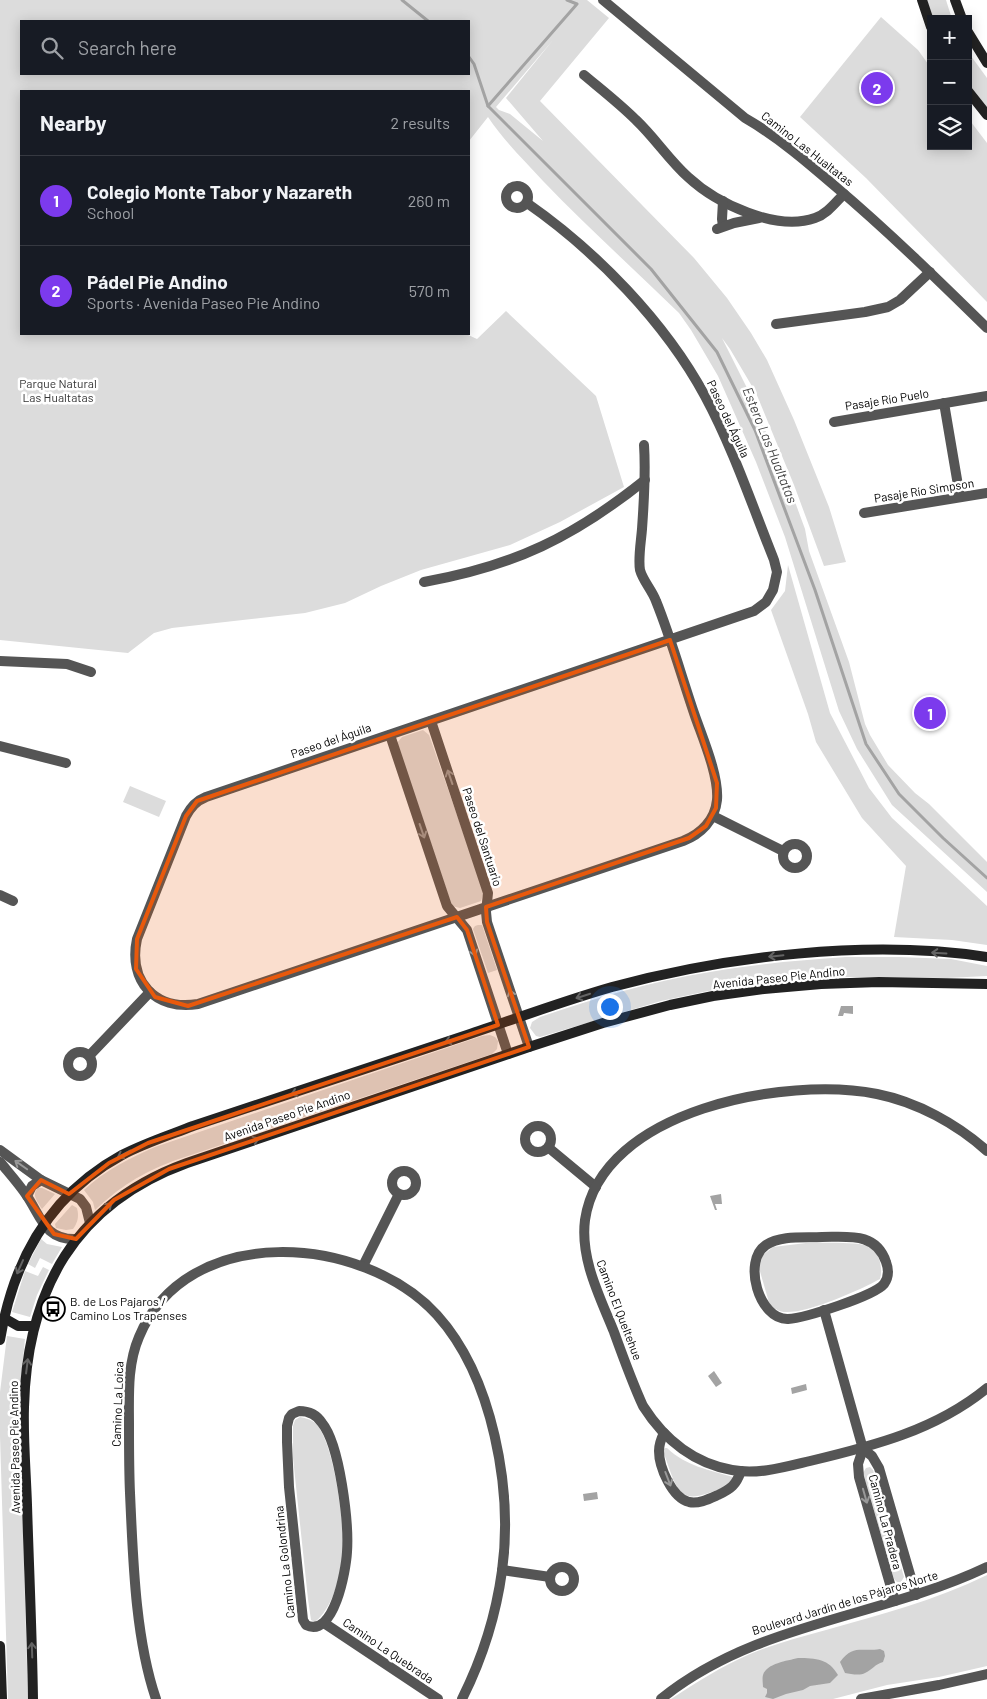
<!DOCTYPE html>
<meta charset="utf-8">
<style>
body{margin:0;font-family:Barlow,sans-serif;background:#242831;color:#f1f3f6}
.controls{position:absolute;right:15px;top:15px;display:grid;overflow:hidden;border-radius:0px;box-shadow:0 2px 12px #0003}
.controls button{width:45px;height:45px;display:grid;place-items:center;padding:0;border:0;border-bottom:1px solid #363941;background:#171b24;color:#f1f3f6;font:25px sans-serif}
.you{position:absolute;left:609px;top:1006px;width:18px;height:18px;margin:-12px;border:4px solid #fff;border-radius:50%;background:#1a73e8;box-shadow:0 0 0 8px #1a73e833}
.badge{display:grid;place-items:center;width:32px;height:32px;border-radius:50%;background:#7c3aed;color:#fff;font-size:16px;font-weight:700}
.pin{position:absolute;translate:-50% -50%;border:2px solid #fff;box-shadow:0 1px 5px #0006}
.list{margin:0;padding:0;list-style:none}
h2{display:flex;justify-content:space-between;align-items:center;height:65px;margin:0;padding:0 20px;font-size:21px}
h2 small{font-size:16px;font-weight:400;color:#9ea1a6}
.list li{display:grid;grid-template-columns:32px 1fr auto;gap:15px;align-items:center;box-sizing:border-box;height:90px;padding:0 20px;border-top:1px solid #363941}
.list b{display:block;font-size:19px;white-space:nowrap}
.list p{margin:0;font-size:16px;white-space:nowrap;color:#9ea1a6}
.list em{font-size:16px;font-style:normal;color:#9ea1a6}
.icon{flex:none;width:28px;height:28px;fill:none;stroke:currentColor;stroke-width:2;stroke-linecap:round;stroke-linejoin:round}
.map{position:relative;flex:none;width:987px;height:1699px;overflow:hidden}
.search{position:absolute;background:#171b24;box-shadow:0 2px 12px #0003;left:20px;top:20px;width:450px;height:55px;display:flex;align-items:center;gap:12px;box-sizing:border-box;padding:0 18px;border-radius:0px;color:#9ea1a6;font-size:19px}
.panel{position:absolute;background:#171b24;box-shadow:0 2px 12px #0003;left:20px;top:90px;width:450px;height:245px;border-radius:0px}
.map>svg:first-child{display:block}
</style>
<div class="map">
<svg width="987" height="1699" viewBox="0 0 987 1699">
<rect width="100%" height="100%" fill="#fff"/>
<g fill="#dcdcdc" fill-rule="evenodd">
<path d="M0,0H587L609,18L540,101L694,258L727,298L751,333L767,360L794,420L829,507L846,562L824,566L794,485L756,393L730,349L722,338L749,392L791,491L805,529L809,551L849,662L865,724L870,735L888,765L915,793L929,804L987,862V892L892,805L857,749L839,711L785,537L756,462L718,376L691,330L679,313C634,269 587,227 543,181C524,160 504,141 488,117L469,141V91H21V334H466L477,339L506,311L596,396L624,487L560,522L510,545L421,570L381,586L345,603L305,613L172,628L154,633L128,653L0,640ZM469,21V74H21V21ZM553,40L506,98L543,141L510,114L499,110L496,107Z"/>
<polygon points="927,0 946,0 952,19 932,19"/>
<polygon points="881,17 918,50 931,68 931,146 968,146 968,118 987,143 987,302 866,178 800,117"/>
<polygon points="968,52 987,78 987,107 968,83"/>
<polygon points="788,565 830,713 869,788 892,818 987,906 987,945 952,940 894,937 906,866 862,818 816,742 808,714 771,610 785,591"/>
<polygon points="423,730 429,735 484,892 481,901 460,908 452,906 397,743 402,737"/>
<polygon points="130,786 166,801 159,817 123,802"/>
<polygon points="478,925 482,925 497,970 488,973 473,929 475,926"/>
<path d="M846,957H899L951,959L987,966V976L947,978L850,977L792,979L708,991L661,1001L540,1037L536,1036L530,1028L532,1022L540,1017C596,998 652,981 710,972C755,964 801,960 846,957Z"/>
<path d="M490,1035L495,1037L498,1041L497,1049L492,1054L173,1161C140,1174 121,1186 95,1210L93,1202L84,1190C104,1171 130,1158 155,1147L482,1036Z"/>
<path d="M38,1188H42L55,1194L42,1209C38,1202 31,1195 38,1188Z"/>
<path d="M72,1205L77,1208C79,1216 78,1222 73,1229L66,1230L56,1228L55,1224Z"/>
<polygon points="41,1239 47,1244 62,1247 52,1264 40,1258 35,1268 28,1264"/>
<path d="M806,1243C819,1243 860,1241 870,1247C880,1253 883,1269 880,1279C860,1290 807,1314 784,1312C780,1312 774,1308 770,1306L759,1268L763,1255L773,1247Z"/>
<polygon points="43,1267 49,1270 37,1295 30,1317 12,1312 25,1271 38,1276"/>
<polygon points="7,1336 25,1339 19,1399 28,1699 8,1699 0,1436 0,1392"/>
<path d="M300,1417C306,1418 313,1420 317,1425C335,1446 346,1533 342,1560C339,1581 332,1608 315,1622L311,1620L308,1599L293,1458V1426L295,1420Z"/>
<path d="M665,1448H667C686,1466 709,1470 733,1477L729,1485C678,1507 680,1498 663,1451Z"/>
<polygon points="870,1467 873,1470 904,1577 901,1582 897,1582 894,1579 863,1473 866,1468"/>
<path d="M987,1575V1666L939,1677L887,1685L833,1699H671C697,1682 722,1666 750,1654C774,1644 800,1637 826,1630C880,1615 936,1600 987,1575Z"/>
</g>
<g fill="#a3a3a3">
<polygon points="841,1006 853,1006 853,1014 844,1013 843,1016 838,1016"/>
<polygon points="721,1194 722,1204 715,1204 717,1210 715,1210 710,1196"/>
<polygon points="714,1371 722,1383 716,1387 708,1376"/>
<polygon points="806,1384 807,1390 792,1394 791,1388"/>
<polygon points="597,1492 598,1499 584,1501 583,1494"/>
<path d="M880,1649L884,1651L885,1656L883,1662C875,1664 872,1670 865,1673C860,1676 851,1674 845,1673L840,1662C853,1644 861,1652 880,1649Z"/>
<path d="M798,1658C816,1658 829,1659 838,1675L830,1683L810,1686L803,1690L786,1694L773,1699L765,1697L767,1693V1689L763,1687C763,1684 762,1678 763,1675C767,1663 787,1661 798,1658Z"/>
</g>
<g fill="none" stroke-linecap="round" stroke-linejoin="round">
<g stroke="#a3a3a3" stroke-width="3">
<polyline points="402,0 428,21"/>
<polyline points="469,57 474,64 488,106 651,269 717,352 755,430 815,590 866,744 899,794 943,838 987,878"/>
<polyline points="488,106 577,4 567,0"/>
</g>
<g stroke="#555" stroke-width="10">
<path d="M603,0L745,118C778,137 807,162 836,187C889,232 938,280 987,328"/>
<path d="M584,75C602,90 620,104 636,120C655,138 669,160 688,177C716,203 776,232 815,218C827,214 835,203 844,194"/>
<circle cx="517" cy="197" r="11"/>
<polyline points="723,201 722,219 723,226"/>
<path d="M527,203C596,251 665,322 705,396C733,448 752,505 774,560L777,572L773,590L766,602L754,611L206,797C196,801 191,807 186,816L137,939C128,981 155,1011 198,1004L683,841C701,834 715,820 717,800C719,776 703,739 695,716C682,678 671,638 656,601C652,590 643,581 640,570C638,558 641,542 642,529C644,501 646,474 644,445"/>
<polyline points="717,229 734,223 759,218"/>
<polyline points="776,324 865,312 888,307 900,300 930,272"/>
<polyline points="944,403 960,497"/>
<polyline points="834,422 987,396"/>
<polyline points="864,513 987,493"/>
<path d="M424,582C514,566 574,537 645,480"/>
<polyline points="0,661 67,664 91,672"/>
<polyline points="431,721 488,893 486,912 487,922 529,1047"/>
<polyline points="390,735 447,906 467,930 508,1054"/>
<polyline points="0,746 66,763"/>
<polyline points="713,816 783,851"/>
<circle cx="795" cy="856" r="12"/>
<polyline points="0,895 13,901"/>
<circle cx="80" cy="1064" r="12"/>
<polyline points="89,1056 150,992"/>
<circle cx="538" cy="1139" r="13"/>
<polyline points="549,1148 596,1187"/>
<polyline points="0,1150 41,1180 80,1199 86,1207 90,1223"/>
<path d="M987,1151C957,1124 917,1102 877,1094C787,1076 601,1109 585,1220C580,1259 600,1297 614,1332C623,1357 632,1382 643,1406C664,1439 693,1463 732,1470C758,1475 785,1467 810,1461C873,1446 936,1430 987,1388"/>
<path d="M0,1162C9,1173 19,1184 27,1196C41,1217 45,1240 76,1239"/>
<circle cx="404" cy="1183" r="12"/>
<polyline points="27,1196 32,1186 41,1180"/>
<path d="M822,1237C848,1237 876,1232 886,1262C889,1270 889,1277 884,1284C874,1296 805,1318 788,1319C759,1320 742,1261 766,1245C781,1235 805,1238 822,1237Z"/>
<polyline points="363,1266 399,1194"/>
<polyline points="824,1310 863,1449 858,1464 859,1477 895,1601"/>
<path d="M299,1411C309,1411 317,1415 322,1423C340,1445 349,1523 347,1552C346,1570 334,1639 306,1625L303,1620L289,1487L287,1442V1426L289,1418L292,1414Z"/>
<path d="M664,1433C661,1439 659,1445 659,1451C659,1467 672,1498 689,1502C699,1504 709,1499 718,1495C731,1489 736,1485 741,1471"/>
<polyline points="863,1449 872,1456 879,1468 916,1595"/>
<circle cx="562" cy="1579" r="12"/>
<polyline points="502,1570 550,1577"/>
<polyline points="324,1623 438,1699"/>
<path d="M156,1699C135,1638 133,1558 130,1493C129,1471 129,1448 129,1426C129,1396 127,1365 139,1337C187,1221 363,1234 437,1315C493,1377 513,1490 502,1571C496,1615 482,1659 462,1699"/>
<path d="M661,1699C756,1622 880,1618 987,1567"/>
<polyline points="861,1699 939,1685 987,1674"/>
</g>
<g stroke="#222" stroke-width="10">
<polyline points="922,0 931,27"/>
<polyline points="955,0 962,19"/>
<polyline points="968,32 987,63"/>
<polyline points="968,91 987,115"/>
<polyline points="4,1318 18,1326 34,1326"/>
<path d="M0,1340C13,1260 49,1195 122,1155C145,1143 170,1135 193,1126C285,1096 376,1065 467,1035C515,1019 563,1001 612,987C727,956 868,939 987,957"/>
<polyline points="0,1646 2,1699"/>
<path d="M33,1699C32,1634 29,1570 27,1505C26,1473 23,1440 24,1407C27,1291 74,1204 187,1163L529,1047L603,1023L670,1005L713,996L764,989L821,984L879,982L987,984"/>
</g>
</g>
<defs><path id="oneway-shaft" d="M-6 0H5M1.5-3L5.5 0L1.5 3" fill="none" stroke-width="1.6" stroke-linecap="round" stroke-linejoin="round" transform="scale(1.25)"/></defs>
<g stroke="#999">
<use href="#oneway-shaft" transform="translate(450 777) rotate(-109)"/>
<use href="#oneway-shaft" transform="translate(422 831) rotate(71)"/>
<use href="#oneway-shaft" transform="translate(473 949) rotate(71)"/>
<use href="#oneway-shaft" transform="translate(512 997) rotate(-108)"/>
<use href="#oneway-shaft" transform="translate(21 1165) rotate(-145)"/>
<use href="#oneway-shaft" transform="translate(668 1479) rotate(69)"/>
<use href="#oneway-shaft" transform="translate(865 1496) rotate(74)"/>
</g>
<g stroke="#646464">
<use href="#oneway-shaft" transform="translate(939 953) rotate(-177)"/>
<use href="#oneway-shaft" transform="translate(776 956) rotate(174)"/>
<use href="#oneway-shaft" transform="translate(583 996) rotate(162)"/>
<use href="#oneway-shaft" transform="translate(452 1040) rotate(162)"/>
<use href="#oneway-shaft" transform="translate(298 1092) rotate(161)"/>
<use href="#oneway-shaft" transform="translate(252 1141) rotate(-19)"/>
<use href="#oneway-shaft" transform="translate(124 1154) rotate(152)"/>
<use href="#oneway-shaft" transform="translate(106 1208) rotate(-42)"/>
<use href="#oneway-shaft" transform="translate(20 1267) rotate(114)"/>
<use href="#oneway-shaft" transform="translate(27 1366) rotate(-83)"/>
<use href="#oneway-shaft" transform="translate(32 1650) rotate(-92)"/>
</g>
<path fill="#e8590c" fill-opacity="0.2" stroke="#e8590c" stroke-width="4" stroke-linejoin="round" d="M670,640L717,783L716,808L706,826L689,838L486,907L487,922L529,1047L169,1169L114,1200L76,1239L54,1234L27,1196L41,1180L69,1194L109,1163L148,1143L498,1025L467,930L457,917L188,1006L155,997L136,969L137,939L186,816L197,801Z"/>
<defs>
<g id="bus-ring" transform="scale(1.25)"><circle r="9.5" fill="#fff" stroke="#000" stroke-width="1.5"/><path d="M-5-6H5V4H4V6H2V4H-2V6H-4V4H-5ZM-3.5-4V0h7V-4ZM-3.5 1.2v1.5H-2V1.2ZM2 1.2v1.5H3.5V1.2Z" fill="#000"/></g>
</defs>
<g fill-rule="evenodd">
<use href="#bus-ring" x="53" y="1309"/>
</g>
<g text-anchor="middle" stroke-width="5" stroke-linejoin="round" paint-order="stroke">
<g font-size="12" fill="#000" stroke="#fff">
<text transform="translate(807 149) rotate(38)" y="4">Camino Las Hualtatas</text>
<text transform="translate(887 400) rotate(-9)" y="4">Pasaje Río Puelo</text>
<text transform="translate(728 419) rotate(65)" y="4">Paseo del Águila</text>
<text transform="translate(924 491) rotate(-9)" y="4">Pasaje Río Simpson</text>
<text transform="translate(331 741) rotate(-19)" y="4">Paseo del Águila</text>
<text transform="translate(482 837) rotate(72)" y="4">Paseo del Santuario</text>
<text transform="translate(779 978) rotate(-6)" y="4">Avenida Paseo Pie Andino</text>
<text transform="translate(287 1116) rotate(-19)" y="4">Avenida Paseo Pie Andino</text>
<text transform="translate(619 1310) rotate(69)" y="4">Camino El Queltehue</text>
<text transform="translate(118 1404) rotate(-88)" y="4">Camino La Loica</text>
<text transform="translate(15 1447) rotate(-91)" y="4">Avenida Paseo Pie Andino</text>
<text transform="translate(885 1522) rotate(75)" y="4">Camino La Pradera</text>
<text transform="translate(285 1562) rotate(-96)" y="4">Camino La Golondrina</text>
<text transform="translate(845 1603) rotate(-17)" y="4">Boulevard Jardín de los Pájaros Norte</text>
<text transform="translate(388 1651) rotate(34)" y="4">Camino La Quebrada</text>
</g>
<g font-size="12" fill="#333" stroke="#fff">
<text x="58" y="388">Parque Natural<tspan x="58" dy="14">Las Hualtatas</tspan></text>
</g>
<g font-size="12" fill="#000" stroke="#fff" text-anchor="start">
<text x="70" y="1306">B. de Los Pajaros /<tspan x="70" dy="14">Camino Los Trapenses</tspan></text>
</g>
<g font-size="14" font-style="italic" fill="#444" stroke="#fff">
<text transform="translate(770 445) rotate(68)" y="5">Estero Las Hualtatas</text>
</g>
</g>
</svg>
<div class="controls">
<button>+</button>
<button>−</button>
<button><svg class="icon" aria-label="layers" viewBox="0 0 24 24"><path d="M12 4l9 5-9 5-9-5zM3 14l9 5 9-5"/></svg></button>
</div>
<div class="you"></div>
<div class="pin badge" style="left:930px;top:713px">1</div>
<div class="pin badge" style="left:877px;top:88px">2</div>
<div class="search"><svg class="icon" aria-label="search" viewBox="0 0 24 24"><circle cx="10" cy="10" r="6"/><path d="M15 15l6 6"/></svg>Search here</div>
<section class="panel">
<h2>Nearby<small>2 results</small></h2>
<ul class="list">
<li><span class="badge">1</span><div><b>Colegio Monte Tabor y Nazareth</b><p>School</p></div><em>260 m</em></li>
<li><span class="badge">2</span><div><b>Pádel Pie Andino</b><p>Sports · Avenida Paseo Pie Andino</p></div><em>570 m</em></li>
</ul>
</section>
</div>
